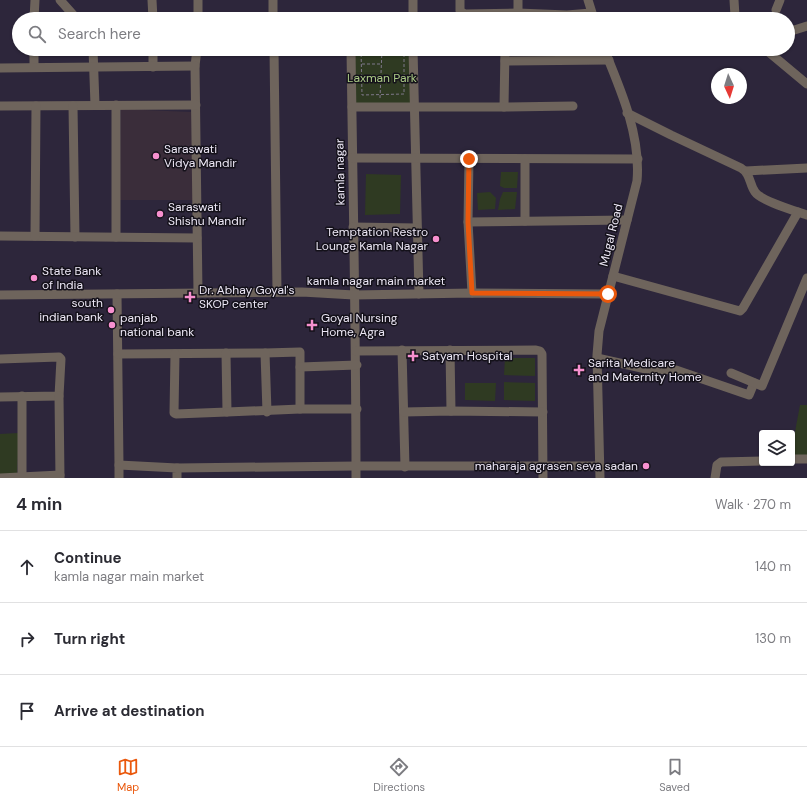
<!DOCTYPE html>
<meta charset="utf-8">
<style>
body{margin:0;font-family:"DM Sans",sans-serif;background:#f2f2f3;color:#2b2b33}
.controls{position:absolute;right:12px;bottom:12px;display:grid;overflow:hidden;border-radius:4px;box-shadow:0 1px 3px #0004}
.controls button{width:36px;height:36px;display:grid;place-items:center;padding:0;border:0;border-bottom:1px solid #e1e1e2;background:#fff;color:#2b2b33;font:20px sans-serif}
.compass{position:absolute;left:711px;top:68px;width:36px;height:36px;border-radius:50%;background:#fff;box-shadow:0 1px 3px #0004;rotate:176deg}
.stop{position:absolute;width:12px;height:12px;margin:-9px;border:3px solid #ea580c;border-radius:50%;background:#fff}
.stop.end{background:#ea580c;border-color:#fff;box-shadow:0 1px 4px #0008}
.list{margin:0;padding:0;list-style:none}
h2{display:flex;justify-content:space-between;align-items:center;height:52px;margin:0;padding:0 16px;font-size:17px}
h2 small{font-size:13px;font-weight:400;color:#7c7c81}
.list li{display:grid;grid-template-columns:26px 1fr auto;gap:12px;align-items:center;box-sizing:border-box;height:72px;padding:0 16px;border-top:1px solid #e1e1e2}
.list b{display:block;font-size:15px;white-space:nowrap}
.list p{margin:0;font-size:13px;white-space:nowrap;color:#7c7c81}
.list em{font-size:13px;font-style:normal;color:#7c7c81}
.icon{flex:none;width:22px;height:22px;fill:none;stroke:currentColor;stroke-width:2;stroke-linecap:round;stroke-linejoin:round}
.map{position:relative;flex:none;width:807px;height:478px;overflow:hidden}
.search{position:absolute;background:#fff;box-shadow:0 1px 3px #0004;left:12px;right:12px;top:12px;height:44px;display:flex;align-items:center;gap:10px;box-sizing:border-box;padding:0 14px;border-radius:22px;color:#7c7c81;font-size:15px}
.sheet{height:268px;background:#fff}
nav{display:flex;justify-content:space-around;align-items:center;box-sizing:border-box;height:56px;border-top:1px solid #e1e1e2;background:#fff;font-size:11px;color:#7c7c81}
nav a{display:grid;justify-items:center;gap:2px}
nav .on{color:#ea580c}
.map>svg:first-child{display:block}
</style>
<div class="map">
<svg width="807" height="478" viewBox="0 0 807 478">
<rect width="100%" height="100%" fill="#2d263b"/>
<polygon fill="#3a2d3a" points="121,109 191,112 193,200 120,200"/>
<g fill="#2f3a22">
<polygon points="351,49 413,49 414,107 352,107"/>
<polygon points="501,172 518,172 517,188 504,188 500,186"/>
<polygon points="366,174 401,175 400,214 365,215"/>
<polygon points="490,192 496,198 495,209 478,210 477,193"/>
<polygon points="503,192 517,192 515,209 498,210 500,199"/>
<polygon points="505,358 535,358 535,376 504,375"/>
<polygon points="504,382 535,383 535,401 504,400"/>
<polygon points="465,383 496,383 495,401 465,400"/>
<polygon points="800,405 807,405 807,459 792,459 792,448"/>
<polygon points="19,433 17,476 0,476 0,434"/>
</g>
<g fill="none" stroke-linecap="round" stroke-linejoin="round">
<g stroke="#7f788a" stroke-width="1" stroke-dasharray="3 2" stroke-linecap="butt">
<polyline points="361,49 362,95 404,94 404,49"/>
<polyline points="362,64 381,64"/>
<polyline points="380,98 382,49"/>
</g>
<g stroke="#6e645c" stroke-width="9">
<polyline points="60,0 77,19"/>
<polyline points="152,0 153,19"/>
<polyline points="273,0 273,19"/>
<polyline points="413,0 413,19"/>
<polyline points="460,0 460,11 465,14 518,13 567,15 591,13"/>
<polyline points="518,0 518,13"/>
<polyline points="588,0 594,19"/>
<polyline points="734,0 735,16 736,19"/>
<polyline points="776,10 780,0"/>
<polyline points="34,19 35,0"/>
<polyline points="198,19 198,0"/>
<polyline points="788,32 807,26"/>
<polyline points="93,49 95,105"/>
<polyline points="153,49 153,67"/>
<polyline points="197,49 195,66 198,293"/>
<polyline points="274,49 277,292"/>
<path d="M351,49C353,192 356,335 356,478"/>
<polyline points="413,49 419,294"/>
<polyline points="765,49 807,84"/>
<polyline points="505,61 609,60"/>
<polyline points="34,67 34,49"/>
<polyline points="0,68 195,66"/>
<polyline points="0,106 196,105"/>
<polyline points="73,106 75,237"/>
<polyline points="352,107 504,107 505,49"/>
<polyline points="504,107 573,106"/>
<path d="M627,113L671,135L741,168C751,174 749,184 755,192C761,201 796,211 807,215"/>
<polyline points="352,158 638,159"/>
<polyline points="469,159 468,222 472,293"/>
<polyline points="525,159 525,221"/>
<polyline points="746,171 807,168"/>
<polyline points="468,222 627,220"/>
<polyline points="353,227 417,228"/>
<polyline points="0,236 197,238"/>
<polyline points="35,236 36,106"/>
<polyline points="116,237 116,105"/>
<polyline points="613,276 740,311 743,308 798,212"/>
<polyline points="117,294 119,465 177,468 177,478"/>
<polyline points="0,295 302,292 354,295 472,293 608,294"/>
<polyline points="402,350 405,467"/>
<polyline points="450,350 451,411"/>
<polyline points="356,351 536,350 540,351 542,354 543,478"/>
<polyline points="265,353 300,352 300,409"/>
<polyline points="118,354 265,353 267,412"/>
<polyline points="175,354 174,413 176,414 227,412 226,353"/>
<polyline points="597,358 646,369 676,370 749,395 754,383"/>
<polyline points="0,359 59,357 61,359 59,396 0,397"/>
<polyline points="300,367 357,365"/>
<polyline points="731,373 762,386 807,278"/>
<polyline points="22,396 22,476"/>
<polyline points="59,396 60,478"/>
<polyline points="227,412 300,409 357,409"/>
<polyline points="404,412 451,411 543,412"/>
<polyline points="792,459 807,459"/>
<polyline points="177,468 356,466 599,466"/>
<polyline points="0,478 60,475"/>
<polyline points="119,478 119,465"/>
<path d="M600,478L597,355L599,331L637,181C641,136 621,90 604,49"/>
<polyline points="715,478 717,465 721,462 762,461"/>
</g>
</g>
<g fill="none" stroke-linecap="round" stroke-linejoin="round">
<polyline stroke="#ea580c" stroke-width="5" points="469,159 468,222 472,293 608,294"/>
</g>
<g fill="#f790cf" stroke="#14111a" stroke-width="1.5">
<circle cx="156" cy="156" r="4"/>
<circle cx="160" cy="214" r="4"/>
<circle cx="436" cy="239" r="4"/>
<circle cx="34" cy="278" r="4"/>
<path d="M188 291h4v4h4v4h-4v4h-4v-4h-4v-4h4z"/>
<circle cx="111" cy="310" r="4"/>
<circle cx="112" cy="325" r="4"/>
<path d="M310 319h4v4h4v4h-4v4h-4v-4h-4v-4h4z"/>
<path d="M411 350h4v4h4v4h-4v4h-4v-4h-4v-4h4z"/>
<path d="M577 364h4v4h4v4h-4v4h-4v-4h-4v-4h4z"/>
<circle cx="646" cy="466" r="4"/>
</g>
<g text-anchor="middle" stroke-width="3" stroke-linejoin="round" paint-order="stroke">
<g font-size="12" fill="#accc86" stroke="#14111a">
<text x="382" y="82">Laxman Park</text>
</g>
<g font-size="12" fill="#ece7f5" stroke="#14111a" text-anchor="start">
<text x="164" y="153">Saraswati<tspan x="164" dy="14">Vidya Mandir</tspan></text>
<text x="168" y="211">Saraswati<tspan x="168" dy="14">Shishu Mandir</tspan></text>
<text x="428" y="236" text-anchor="end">Temptation Restro<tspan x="428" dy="14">Lounge Kamla Nagar</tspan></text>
<text x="42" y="275">State Bank<tspan x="42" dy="14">of India</tspan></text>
<text x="199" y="294">Dr. Abhay Goyal's<tspan x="199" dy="14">SKOP center</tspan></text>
<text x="103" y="307" text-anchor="end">south<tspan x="103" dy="14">indian bank</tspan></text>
<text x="120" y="322">panjab<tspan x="120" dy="14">national bank</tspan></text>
<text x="321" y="322">Goyal Nursing<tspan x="321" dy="14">Home, Agra</tspan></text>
<text x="422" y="360">Satyam Hospital</text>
<text x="588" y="367">Sarita Medicare<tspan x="588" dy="14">and Maternity Home</tspan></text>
<text x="638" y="470" text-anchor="end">maharaja agrasen seva sadan</text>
</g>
<g font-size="12" fill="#ece7f5" stroke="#14111a">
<text transform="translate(340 172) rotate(-91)" y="4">kamla nagar</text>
<text transform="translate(611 235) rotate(-76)" y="4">Mugal Road</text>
<text x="376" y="285">kamla nagar main market</text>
</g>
</g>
</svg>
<div class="controls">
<button><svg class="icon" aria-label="layers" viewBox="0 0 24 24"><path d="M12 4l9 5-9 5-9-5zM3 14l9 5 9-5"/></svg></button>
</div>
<svg class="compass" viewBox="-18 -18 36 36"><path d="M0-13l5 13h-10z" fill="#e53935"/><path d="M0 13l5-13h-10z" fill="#7c7c81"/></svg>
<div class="stop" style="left:608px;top:294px"></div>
<div class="stop end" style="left:469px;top:159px"></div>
<div class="search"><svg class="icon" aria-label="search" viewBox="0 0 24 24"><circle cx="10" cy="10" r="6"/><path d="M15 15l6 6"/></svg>Search here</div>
</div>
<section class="sheet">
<h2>4 min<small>Walk · 270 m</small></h2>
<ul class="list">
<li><svg class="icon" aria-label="ahead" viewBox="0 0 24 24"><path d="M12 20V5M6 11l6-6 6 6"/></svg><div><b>Continue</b><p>kamla nagar main market</p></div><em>140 m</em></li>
<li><svg class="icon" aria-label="right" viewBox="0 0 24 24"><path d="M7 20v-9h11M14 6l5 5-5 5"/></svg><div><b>Turn right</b></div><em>130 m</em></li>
<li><svg class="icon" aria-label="arrive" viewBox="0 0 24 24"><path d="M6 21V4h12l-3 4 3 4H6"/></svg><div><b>Arrive at destination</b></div></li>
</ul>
</section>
<nav>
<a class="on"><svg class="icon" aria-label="map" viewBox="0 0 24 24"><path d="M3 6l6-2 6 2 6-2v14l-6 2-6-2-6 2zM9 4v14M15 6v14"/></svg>Map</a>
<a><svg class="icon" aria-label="directions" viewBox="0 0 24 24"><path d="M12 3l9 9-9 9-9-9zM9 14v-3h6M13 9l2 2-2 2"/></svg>Directions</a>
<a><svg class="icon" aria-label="saved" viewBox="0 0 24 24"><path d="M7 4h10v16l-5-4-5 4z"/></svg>Saved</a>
</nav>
